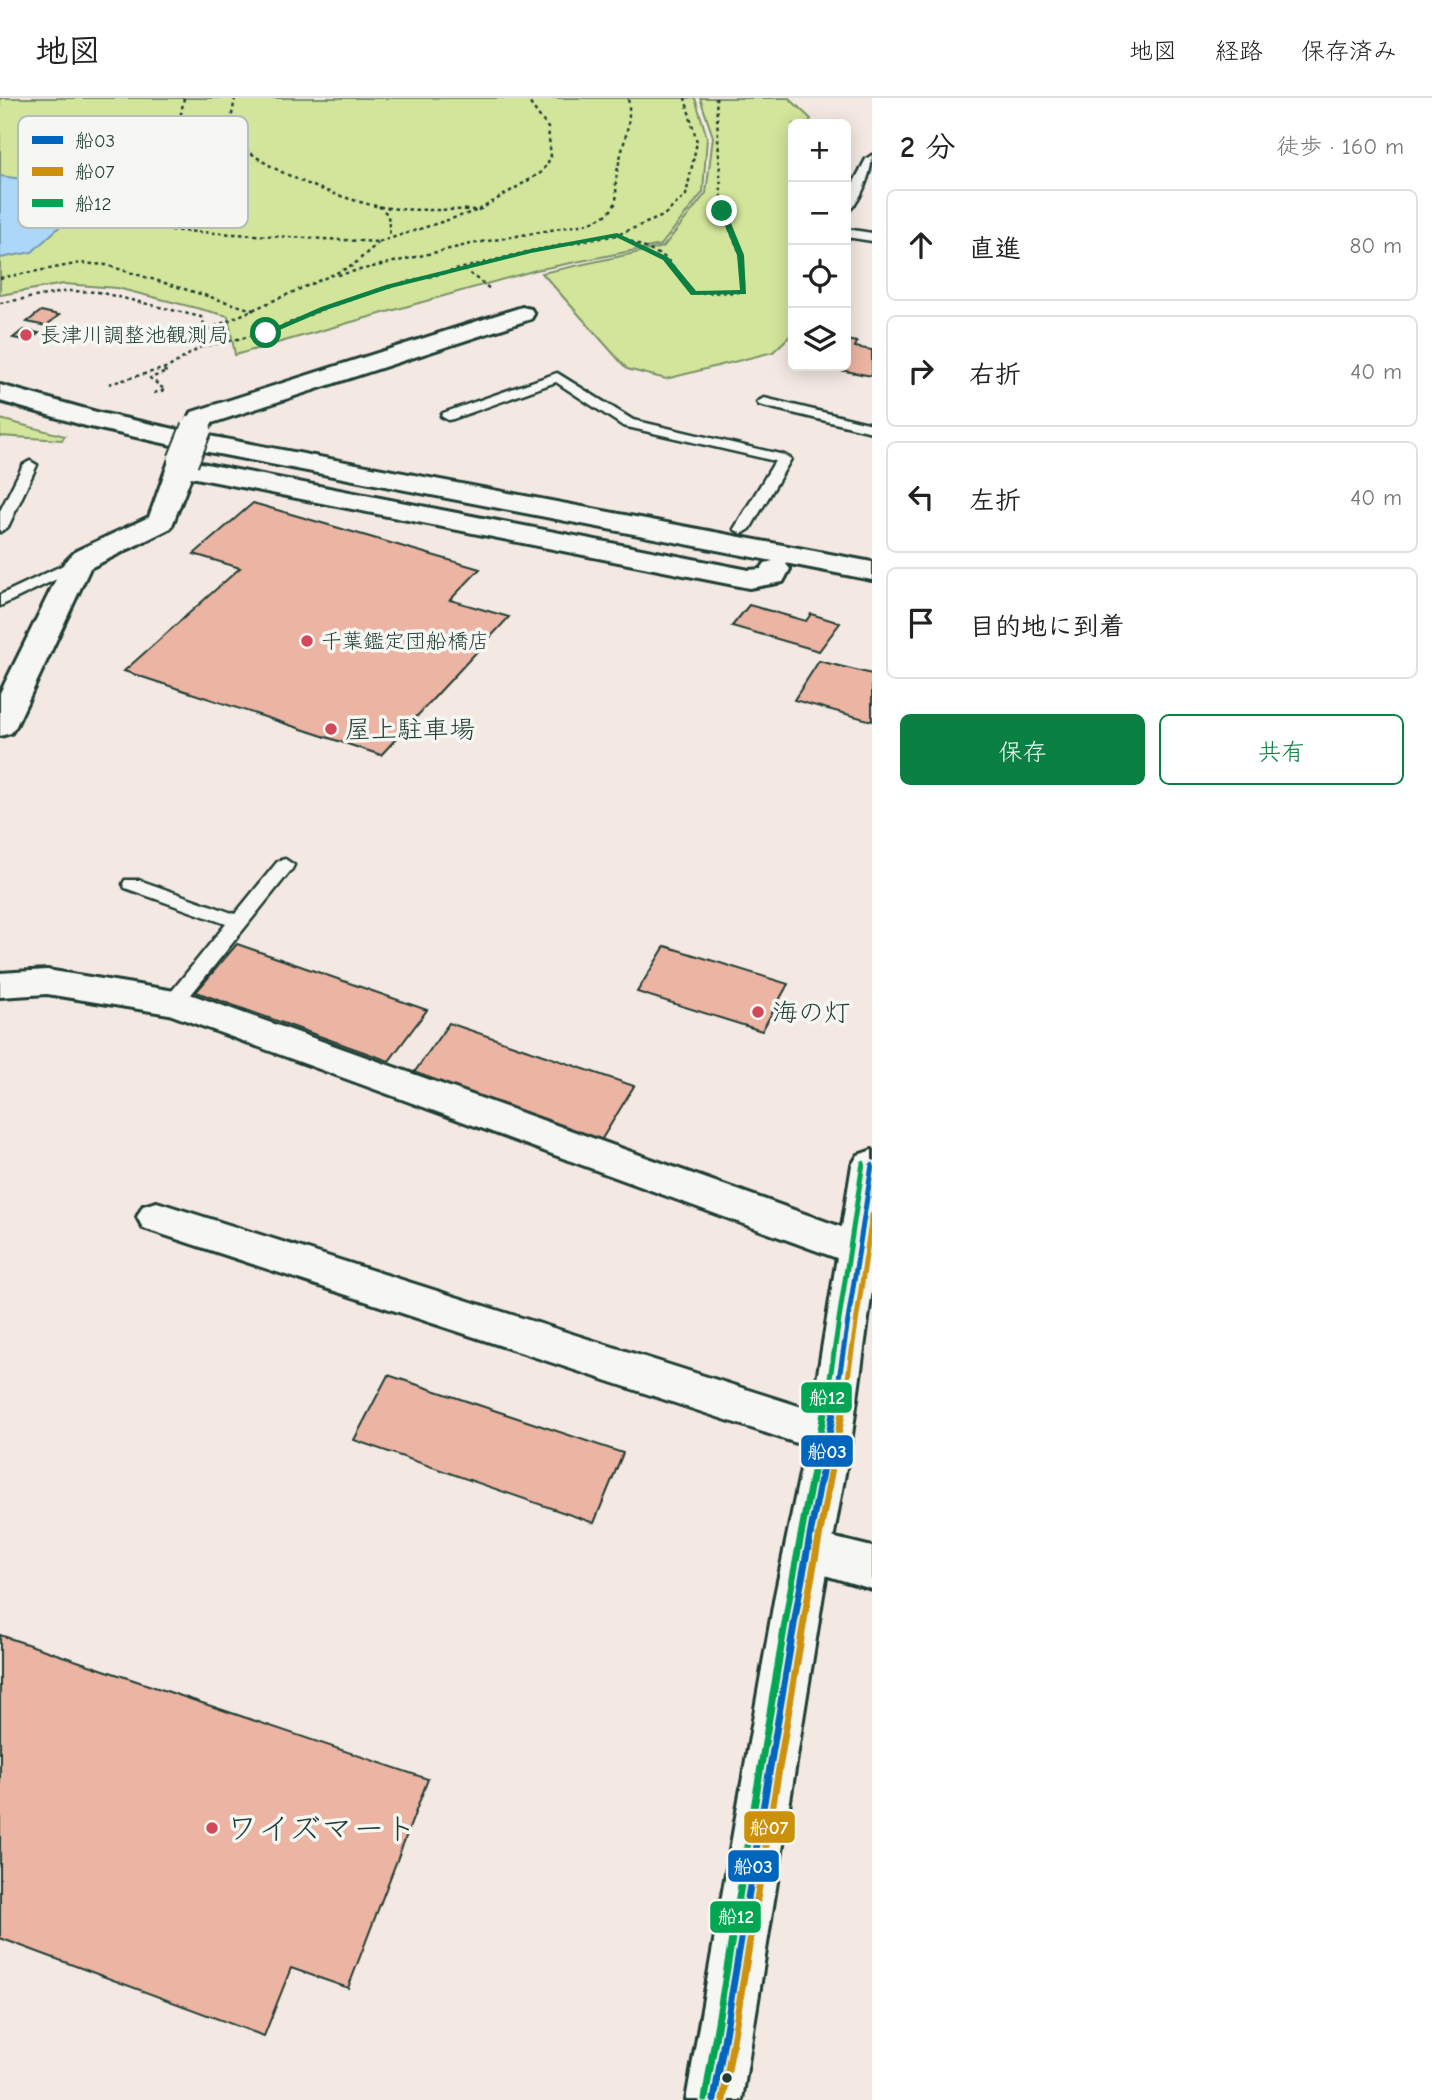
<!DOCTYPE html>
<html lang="ja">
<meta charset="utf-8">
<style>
body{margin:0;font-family:"Comic Neue","Klee One",sans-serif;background:#f6f6f6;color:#222}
.controls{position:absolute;right:21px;top:21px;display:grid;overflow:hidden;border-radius:10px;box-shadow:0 4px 18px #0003}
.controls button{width:63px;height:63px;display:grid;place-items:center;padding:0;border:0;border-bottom:2px solid #e0e0e0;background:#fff;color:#222;font:35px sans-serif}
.stop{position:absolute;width:21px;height:21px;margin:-16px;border:5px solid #0b8043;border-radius:50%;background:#fff}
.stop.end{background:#0b8043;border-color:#fff;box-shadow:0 2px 7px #0008}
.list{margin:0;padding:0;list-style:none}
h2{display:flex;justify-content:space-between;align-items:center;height:91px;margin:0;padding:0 28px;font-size:30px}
h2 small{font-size:23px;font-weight:400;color:#767676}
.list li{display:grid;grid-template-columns:46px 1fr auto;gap:21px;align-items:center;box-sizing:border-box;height:112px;margin:0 14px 14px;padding:0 14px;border:2px solid #e0e0e0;border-radius:10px}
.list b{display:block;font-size:26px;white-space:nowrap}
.list em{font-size:23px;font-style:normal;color:#767676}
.actions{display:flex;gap:14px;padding:21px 28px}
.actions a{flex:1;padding:16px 0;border:2px solid #0b8043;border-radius:10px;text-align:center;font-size:24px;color:#0b8043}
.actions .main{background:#0b8043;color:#fff}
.icon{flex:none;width:38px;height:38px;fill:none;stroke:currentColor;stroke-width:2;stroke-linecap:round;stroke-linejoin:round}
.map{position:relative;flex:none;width:872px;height:2002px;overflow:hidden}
header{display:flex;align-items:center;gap:42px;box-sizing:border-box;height:98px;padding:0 35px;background:#fff;border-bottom:2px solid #e0e0e0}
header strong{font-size:33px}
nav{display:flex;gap:38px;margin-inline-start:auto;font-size:24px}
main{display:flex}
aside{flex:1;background:#fff}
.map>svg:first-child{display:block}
</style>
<header>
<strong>地図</strong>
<nav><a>地図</a><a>経路</a><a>保存済み</a></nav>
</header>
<main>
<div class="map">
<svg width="872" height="2002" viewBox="0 0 872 2002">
<rect width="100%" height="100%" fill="#f4e9e2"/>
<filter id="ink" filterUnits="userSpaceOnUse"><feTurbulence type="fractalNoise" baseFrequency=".0143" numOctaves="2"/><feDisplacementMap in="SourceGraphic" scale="14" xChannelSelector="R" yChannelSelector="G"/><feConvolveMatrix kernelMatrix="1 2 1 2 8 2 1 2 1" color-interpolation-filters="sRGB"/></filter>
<g filter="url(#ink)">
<g fill="#d2e59a" stroke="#789167" stroke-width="2">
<polygon points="0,0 695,0 707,39 703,94 661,147 536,172 235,257 228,218 117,190 64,186 0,197"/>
<polygon points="700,0 789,0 811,21 807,26 793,26 793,235 773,254 666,281 627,271 542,175 663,149 706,95 713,39"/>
<polygon points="0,321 65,338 62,342 0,338"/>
</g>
<polygon fill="#add7f8" stroke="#7499aa" stroke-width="2" points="0,78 37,83 92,99 32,154 0,160"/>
<g fill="#ecb4a2" stroke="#1f3d34" stroke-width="2">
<polygon points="41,213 59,217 46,228 27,224"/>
<polygon points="23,232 39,235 29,243 13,240"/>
<polygon points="846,242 857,244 855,249 872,252 872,278 818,268 846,268"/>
<polygon points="253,405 480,471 450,502 509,519 381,657 124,573 240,470 194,456"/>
<polygon points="749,507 806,523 811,516 840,525 819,553 732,528"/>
<polygon points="819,563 872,576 872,623 794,602"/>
<polygon points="237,846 427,912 389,963 196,894"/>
<polygon points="665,848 788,886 762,933 637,894"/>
<polygon points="449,925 634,988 600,1044 411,979"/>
<polygon points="388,1277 623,1355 594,1425 354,1342"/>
<polygon points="0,1537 428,1681 348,1890 291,1870 264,1938 0,1840"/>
</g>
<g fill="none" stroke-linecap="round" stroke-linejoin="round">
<g stroke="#1f3d34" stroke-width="5">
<g id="lane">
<path d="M872,57C872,72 860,108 846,114V99L866,61Z"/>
<polygon points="846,131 872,135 872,143 846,139"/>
<polygon points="557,275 633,322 784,357 791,361 750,431 742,436 734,431 775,363 623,328 556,284 453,321 448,322 441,318 443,315"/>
<polygon points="764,300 872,326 872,334 759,307 757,304"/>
<polygon points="30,363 37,367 8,429 0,434 0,413 23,367"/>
<polygon points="78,460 86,465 84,468 0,508 0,497"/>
<polygon points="285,761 294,767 292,771 181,909 167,909 164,904 167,899 226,826 125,790 123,786 125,782 139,782 235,816 278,763"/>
</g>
</g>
<g stroke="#1f3d34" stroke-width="6">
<g id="street">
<polygon points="522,209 531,211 534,216 531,221 212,325 204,337 872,464 872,482 785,465 790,471 783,484 749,490 191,379 171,430 90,470 16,628 11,635 0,638 0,595 64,465 76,453 149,419 169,363 173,357 183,355 193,357 196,364 749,472 761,471 765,465 773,463 172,347 86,328 0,303 0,287 100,315 184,333 183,331 192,314"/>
<polygon points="47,872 187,895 872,1140 872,1161 857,1167 842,1162 169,916 47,896 0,899 0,875"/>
<polygon points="157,1104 830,1318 846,1324 852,1337 846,1350 830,1356 143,1130 137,1119 143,1108"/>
<polygon points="807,1433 872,1449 872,1491 791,1467 784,1453 791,1439"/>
</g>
</g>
<g stroke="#1f3d34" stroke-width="6">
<polygon id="secondary" points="872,1052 872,1192 852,1337 823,1497 742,2002 686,2002 775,1497 808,1337 852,1067 858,1057"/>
</g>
<g stroke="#1f3d34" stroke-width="2.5" stroke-dasharray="3.5 3.5" stroke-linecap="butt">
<polyline points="184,0 176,41 134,82 103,118 131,128 181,133 379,144 352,168 207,232"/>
<path d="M235,0C234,9 229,24 232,32C245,68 340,100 376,108C407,114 447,111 479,112"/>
<polyline points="379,108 388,117 390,139"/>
<polyline points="618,137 666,160 694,195 743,194 741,157 722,113 716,0"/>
<polyline points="379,144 479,112 542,74 551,59 548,30 526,0"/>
<polyline points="464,171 490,191"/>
<path d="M338,177L471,146L585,126C595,122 608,119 613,109C619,101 615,91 616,82C619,53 633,29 628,0"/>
<polyline points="0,180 81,165 106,167 256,213"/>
<polyline points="0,205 69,193 98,194 201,219 207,232 201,249 266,235 323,211 388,189 531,153 617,137 663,118 686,97 697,44 685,0"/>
<polyline points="109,286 169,269 201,249"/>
<polyline points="154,295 165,292 150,280 167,274 163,272"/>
</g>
<use href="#lane" fill="#f6f6f2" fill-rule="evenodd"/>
<use href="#street" fill="#f6f6f2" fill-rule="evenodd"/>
<use href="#secondary" fill="#f6f6f2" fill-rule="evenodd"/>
<g stroke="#1f3d34" stroke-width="34" stroke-linecap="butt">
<polyline id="street-bridge" points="183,363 196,331"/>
</g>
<use href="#street-bridge" stroke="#f6f6f2" stroke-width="30"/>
<g stroke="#f6f6f2" stroke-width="10">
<polyline id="bus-1-far1" points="836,1300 872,1067"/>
</g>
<g stroke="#f6f6f2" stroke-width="12">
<polyline id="bus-1" points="714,2002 799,1497 836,1299"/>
</g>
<g stroke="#f6f6f2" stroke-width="10">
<polyline id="bus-2-far1" points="845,1300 872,1117"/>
</g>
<g stroke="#f6f6f2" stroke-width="12">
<polyline id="bus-2" points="723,2002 808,1499 845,1299"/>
</g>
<g stroke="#f6f6f2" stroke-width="10">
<polyline id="bus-3-far1" points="827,1300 863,1065"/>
</g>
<g stroke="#f6f6f2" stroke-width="12">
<polyline id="bus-3" points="705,2001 790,1496 827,1299"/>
</g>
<use href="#bus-1-far1" stroke="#0065bd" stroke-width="5"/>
<use href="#bus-1" stroke="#0065bd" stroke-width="7"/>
<use href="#bus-2-far1" stroke="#cc910a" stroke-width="5"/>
<use href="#bus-2" stroke="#cc910a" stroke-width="7"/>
<use href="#bus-3-far1" stroke="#00a651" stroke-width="5"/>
<use href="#bus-3" stroke="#00a651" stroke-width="7"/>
</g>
</g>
<polygon fill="#0b8043" points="722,111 726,113 744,157 746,196 691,197 663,162 616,139 531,155 391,190 326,212 268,237 262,235 321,209 386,187 531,151 617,135 668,159 696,193 740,192 737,157 719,113"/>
<g fill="#d1495b" stroke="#f6f6f2" stroke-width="2.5">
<circle cx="26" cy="237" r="7"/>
<circle cx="307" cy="543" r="7"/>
<circle cx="331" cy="631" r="7"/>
<circle cx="758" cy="914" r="7"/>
<circle cx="212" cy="1730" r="7"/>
</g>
<circle fill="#1f3d34" stroke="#f6f6f2" stroke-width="2.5" cx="727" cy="1980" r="6"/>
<g text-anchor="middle" stroke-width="7" stroke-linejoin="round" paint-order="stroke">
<g font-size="21" fill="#1f3d34" stroke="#f6f6f2" text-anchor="start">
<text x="40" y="244">長津川調整池観測局</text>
<text x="321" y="550">千葉鑑定団船橋店</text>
</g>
<g font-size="26" fill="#1f3d34" stroke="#f6f6f2" text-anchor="start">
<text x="345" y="640">屋上駐車場</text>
<text x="772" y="923">海の灯</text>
</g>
<g font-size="32" fill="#1f3d34" stroke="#f6f6f2" text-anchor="start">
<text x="226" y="1741">ワイズマート</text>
</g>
</g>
<rect x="18" y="18" width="230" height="112" rx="10" fill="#f6f6f2" stroke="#b6beb9" stroke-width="2"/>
<rect x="32" y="38" width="31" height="8" fill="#0065bd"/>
<rect x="32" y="69" width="31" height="9" fill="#cc910a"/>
<rect x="32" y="101" width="31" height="8" fill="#00a651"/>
<g font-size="19" fill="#1f3d34">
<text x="75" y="49">船03</text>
<text x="75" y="80">船07</text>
<text x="75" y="112">船12</text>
</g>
<g stroke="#f6f6f2" stroke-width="2.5">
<rect x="800" y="1283" width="53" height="33" rx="7" fill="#00a651"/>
<rect x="800" y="1336" width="54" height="34" rx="7" fill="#0065bd"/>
<rect x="743" y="1712" width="53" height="34" rx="7" fill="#cc910a"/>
<rect x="727" y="1751" width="53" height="34" rx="7" fill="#0065bd"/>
<rect x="709" y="1802" width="53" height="34" rx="7" fill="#00a651"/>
</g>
<g font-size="19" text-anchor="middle" font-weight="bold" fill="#fff">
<text x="827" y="1306">船12</text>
<text x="827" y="1360">船03</text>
<text x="769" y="1736">船07</text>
<text x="753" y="1775">船03</text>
<text x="736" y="1825">船12</text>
</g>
</svg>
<div class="controls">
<button>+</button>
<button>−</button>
<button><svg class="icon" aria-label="locate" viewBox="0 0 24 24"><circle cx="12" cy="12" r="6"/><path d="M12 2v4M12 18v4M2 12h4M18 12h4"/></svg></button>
<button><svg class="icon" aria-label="layers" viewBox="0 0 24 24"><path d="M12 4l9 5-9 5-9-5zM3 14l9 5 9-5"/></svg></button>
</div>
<div class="stop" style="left:266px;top:235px"></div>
<div class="stop end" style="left:722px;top:113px"></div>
</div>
<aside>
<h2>2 分<small>徒歩 · 160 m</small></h2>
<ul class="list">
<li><svg class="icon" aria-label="ahead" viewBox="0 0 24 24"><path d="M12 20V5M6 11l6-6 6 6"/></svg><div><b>直進</b></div><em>80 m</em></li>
<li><svg class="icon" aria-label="right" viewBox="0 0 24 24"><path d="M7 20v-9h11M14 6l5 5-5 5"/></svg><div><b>右折</b></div><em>40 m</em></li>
<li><svg class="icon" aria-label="left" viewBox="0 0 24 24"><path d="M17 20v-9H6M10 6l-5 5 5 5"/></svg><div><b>左折</b></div><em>40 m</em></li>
<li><svg class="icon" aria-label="arrive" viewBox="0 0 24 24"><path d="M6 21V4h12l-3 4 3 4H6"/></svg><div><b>目的地に到着</b></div></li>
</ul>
<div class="actions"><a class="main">保存</a><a>共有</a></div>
</aside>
</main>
